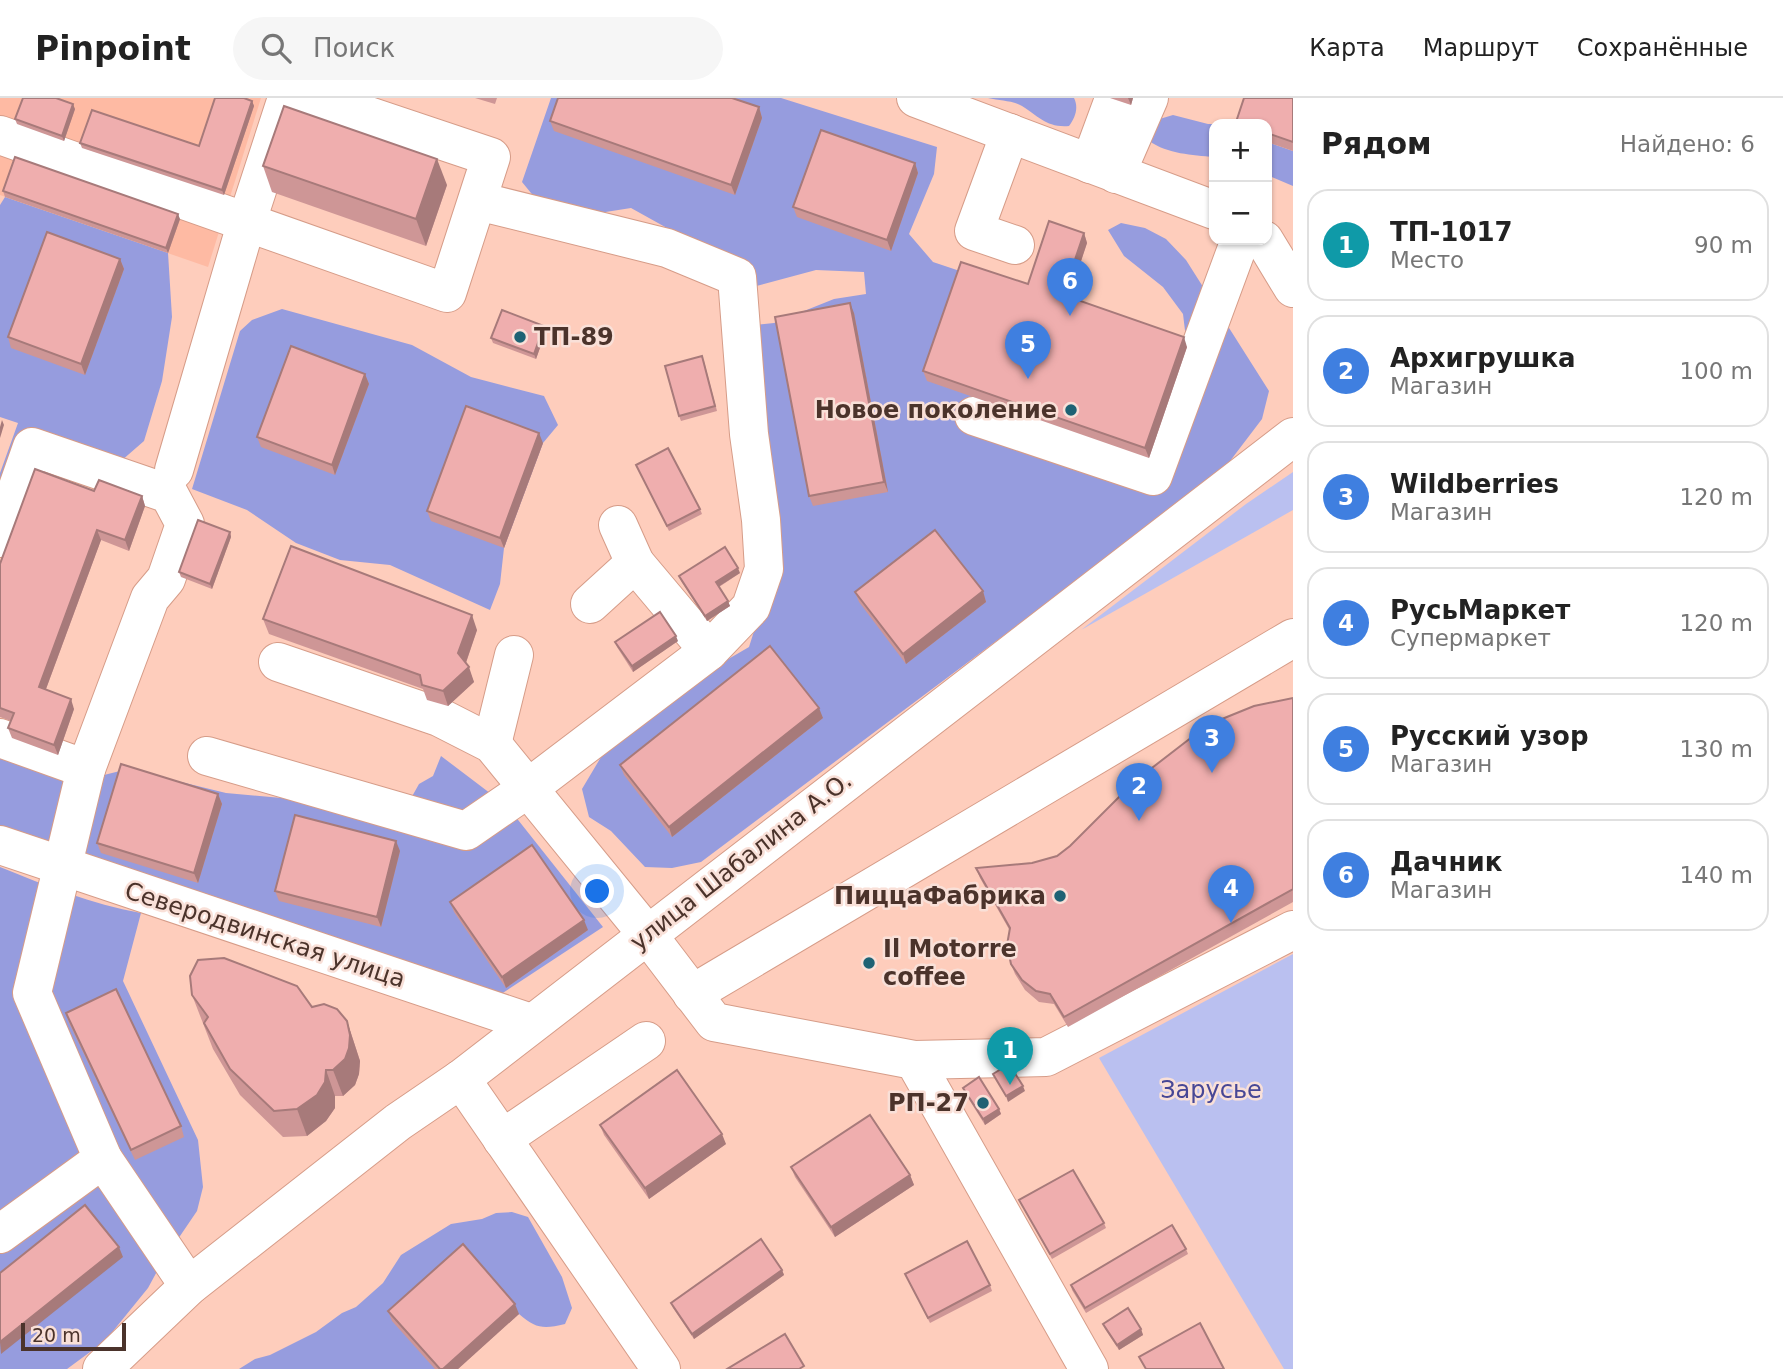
<!DOCTYPE html>
<html lang="ru">
<meta charset="utf-8">
<style>
body{margin:0;font-family:"DejaVu Sans",sans-serif;background:#f6f6f6;color:#222}
.controls{position:absolute;right:21px;top:21px;display:grid;overflow:hidden;border-radius:14px;box-shadow:0 2px 5px #0004}
.controls button{width:63px;height:63px;display:grid;place-items:center;padding:0;border:0;border-bottom:2px solid #e0e0e0;background:#fff;color:#222;font:35px sans-serif}
.scale{position:absolute;left:21px;bottom:18px;width:105px;box-sizing:border-box;padding-left:7px;border:4px solid #4b332b;border-top:0;font-size:19px;line-height:24px;white-space:nowrap;color:#4b332b;-webkit-text-stroke:5px #f9e0d8;paint-order:stroke}
.you{position:absolute;left:598px;top:794px;width:24px;height:24px;margin:-18px;border:5px solid #fff;border-radius:50%;background:#1a73e8;box-shadow:0 0 0 10px #1a73e833}
.badge{display:grid;place-items:center;width:46px;height:46px;border-radius:50%;background:#0b8043;color:#fff;font-size:23px;font-weight:700}
.pin{position:absolute;translate:-50% -58px;filter:drop-shadow(0 2px 4px #0008)}
.pin::after{content:'';position:absolute;top:37px;width:24px;height:21px;background:inherit;clip-path:polygon(0 0,100% 0,50% 100%)}
.list{margin:0;padding:0;list-style:none}
h2{display:flex;justify-content:space-between;align-items:center;height:91px;margin:0;padding:0 28px;font-size:30px}
h2 small{font-size:23px;font-weight:400;color:#767676}
.list li{display:grid;grid-template-columns:46px 1fr auto;gap:21px;align-items:center;box-sizing:border-box;height:112px;margin:0 14px 14px;padding:0 14px;border:2px solid #e0e0e0;border-radius:21px}
.list b{display:block;font-size:26px;white-space:nowrap}
.list p{margin:0;font-size:23px;white-space:nowrap;color:#767676}
.list em{font-size:23px;font-style:normal;color:#767676}
.icon{flex:none;width:38px;height:38px;fill:none;stroke:currentColor;stroke-width:2;stroke-linecap:round;stroke-linejoin:round}
.map{position:relative;flex:none;width:1293px;height:1271px;overflow:hidden}
header{display:flex;align-items:center;gap:42px;box-sizing:border-box;height:98px;padding:0 35px;background:#fff;border-bottom:2px solid #e0e0e0}
header strong{font-size:33px}
nav{display:flex;gap:38px;margin-inline-start:auto;font-size:24px}
.search{width:490px;height:63px;background:#f6f6f6;display:flex;align-items:center;gap:18px;box-sizing:border-box;padding:0 24px;border-radius:38px;color:#767676;font-size:26px}
main{display:flex}
aside{flex:1;background:#fff}
.map>svg:first-child{display:block}
</style>
<header>
<strong>Pinpoint</strong>
<div class="search"><svg class="icon" aria-label="search" viewBox="0 0 24 24"><circle cx="10" cy="10" r="6"/><path d="M15 15l6 6"/></svg>Поиск</div>
<nav><a>Карта</a><a>Маршрут</a><a>Сохранённые</a></nav>
</header>
<main>
<div class="map">
<svg width="1293" height="1271" viewBox="0 0 1293 1271">
<rect width="100%" height="100%" fill="#fecdbc"/>
<polygon fill="#febaa3" points="0,0 261,0 208,169 0,97"/>
<g fill="#bac0f0">
<polygon points="1293,374 1293,412 1081,532 1246,406"/>
<polygon points="1293,856 1293,1271 1284,1271 1099,960"/>
</g>
<g fill="#969cde">
<polygon points="551,0 781,0 937,49 934,76 909,136 933,164 1187,249 1183,216 1163,189 1124,158 1108,132 1121,125 1145,130 1166,141 1186,162 1269,293 1262,321 1227,367 1083,478 701,764 672,770 645,769 611,733 589,719 582,691 604,654 701,577 749,549 769,486 746,228 774,225 834,201 866,196 864,174 816,172 749,190 712,183 667,130 631,110 580,118 540,106 522,84"/>
<path d="M988,0H1074C1079,10 1075,20 1069,28C1047,30 1038,18 1022,8C1011,2 1000,3 988,0Z"/>
<path d="M1173,17L1208,26H1229H1214V59C1192,57 1168,56 1149,43L1153,23Z"/>
<polygon points="1267,44 1293,53 1293,88 1267,77"/>
<polygon points="5,99 168,155 172,219 162,283 144,343 121,363 56,341 0,412 0,375 18,325 0,319 0,107"/>
<polygon points="282,211 412,247 471,279 544,298 558,327 543,345 504,450 500,486 490,512 390,467 340,462 296,445 247,412 192,391 240,233 252,222"/>
<polygon points="0,652 96,679 128,671 226,695 405,711 419,686 433,678 441,658 507,708 603,829 495,900 0,735"/>
<path d="M0,769C47,788 91,806 141,815L123,883L198,1042L203,1089L197,1113L161,1166L148,1190L105,1243L67,1271H0Z"/>
<path d="M512,1114L528,1119L562,1179L572,1210L565,1226C544,1231 536,1231 519,1216L435,1271H239L255,1261L270,1257L316,1234L342,1215L356,1209L383,1185L401,1157L451,1126L482,1121L496,1115Z"/>
</g>
<g fill="none" stroke-linecap="round" stroke-linejoin="round">
<g stroke="#d69c88" stroke-width="40">
<g id="minor">
<polyline points="916,0 1214,112"/>
<polyline points="1010,35 974,133 1015,147"/>
<polyline points="0,37 447,195 491,59 315,0"/>
<polyline points="1090,66 1114,1"/>
<polyline points="1116,76 1149,0"/>
<polyline points="1264,142 1293,190"/>
<polyline points="974,318 1153,378 1240,142"/>
<polyline points="174,372 247,123 287,0"/>
<polyline points="618,427 635,465"/>
<polyline points="0,440 32,349 169,396 185,426 166,481 150,500 86,671 0,640"/>
<polyline points="590,506 635,465 709,553"/>
<polyline points="278,564 439,619 492,646 647,836 714,924 914,962 1089,1271"/>
<polyline points="492,646 514,557"/>
<polyline points="207,658 466,733 527,691 709,553 751,509 764,471 761,422 749,336 737,179 667,150 478,103"/>
<polyline points="86,671 32,895 103,1061"/>
<polyline points="0,747 531,925"/>
<polyline points="692,896 1293,540"/>
<polyline points="914,962 1046,959 1293,832"/>
<polyline points="461,981 661,1271"/>
<polyline points="502,1041 646,943"/>
<polyline points="0,1136 103,1061 189,1188"/>
<polyline points="102,1271 189,1188 398,1024 461,981 1293,339"/>
</g>
</g>
<use href="#minor" stroke="#fff" stroke-width="38"/>
</g>
<g fill="#ce9696">
<polygon points="475,0 497,0 495,6"/>
<polygon points="1110,0 1133,0 1131,7"/>
<polygon points="1293,0 1293,53 1267,44 1267,26 1237,26 1236,24"/>
<polygon points="252,3 254,8 224,97 82,50 80,45 199,48"/>
<polygon points="759,9 762,20 735,97 554,33 550,23"/>
<polygon points="75,11 64,43 17,26 15,21"/>
<polygon points="915,65 918,75 891,153 797,119 793,109"/>
<polygon points="263,68 447,87 426,148 272,94"/>
<polygon points="3,93 180,121 168,155 5,99"/>
<polygon points="1084,135 1087,145 1069,200 1187,249 1149,360 927,283 923,273 1028,186"/>
<polygon points="120,161 124,171 85,277 11,250 8,239"/>
<polygon points="854,215 888,394 813,408 809,398"/>
<polygon points="546,233 536,261 493,245 491,240"/>
<polygon points="704,263 717,313 681,323 679,318"/>
<polygon points="365,276 369,286 335,377 261,349 257,339"/>
<polygon points="543,345 504,450 431,423 427,413"/>
<polygon points="636,367 700,411 702,416 669,433"/>
<polygon points="94,393 142,398 145,408 129,453 101,442 46,591 74,611 58,657 12,640 8,630 11,623 0,619 0,466"/>
<polygon points="230,434 231,439 212,491 181,479 179,474"/>
<polygon points="740,475 719,489 730,508 707,523 681,483 679,478"/>
<polygon points="983,493 986,504 906,566 859,504 855,494"/>
<polygon points="263,521 477,532 466,565 474,584 448,608 427,602 423,591 269,536"/>
<polygon points="678,543 633,574 617,549 615,544"/>
<polygon points="1293,600 1293,804 1068,929 1054,906 1039,904 1025,892 1015,876 1011,866 1010,833 980,780 976,770 1032,765 1057,758"/>
<polygon points="823,620 672,739 624,677 620,667"/>
<polygon points="218,696 222,706 198,785 101,755 97,745"/>
<polygon points="400,753 381,829 279,803 275,793"/>
<polygon points="450,804 588,832 506,890 454,814"/>
<polygon points="192,897 312,909 347,923 360,963 359,976 355,987 343,998 335,998 335,1010 326,1023 307,1038 283,1039 240,997 213,951"/>
<polygon points="66,915 181,1028 184,1039 135,1062 69,925"/>
<polygon points="963,990 999,1011 1001,1016 985,1027 965,995"/>
<polygon points="600,1027 726,1046 649,1101 604,1037"/>
<polygon points="791,1069 910,1077 914,1087 835,1139 795,1079"/>
<polygon points="1019,1102 1104,1125 1106,1130 1052,1161"/>
<polygon points="1186,1151 1188,1156 1086,1215 1072,1192 1071,1187"/>
<polygon points="782,1172 784,1177 694,1241 673,1210 671,1205"/>
<polygon points="905,1176 990,1187 992,1193 930,1225"/>
<polygon points="388,1213 519,1216 458,1271 435,1271 392,1223"/>
<polygon points="1103,1226 1141,1231 1143,1237 1119,1252 1105,1231"/>
</g>
<g fill="#a77a7a">
<polygon points="1128,0 1133,0 1131,7"/>
<polygon points="252,3 254,8 224,97 222,92"/>
<polygon points="73,6 75,11 64,43 62,38"/>
<polygon points="759,9 762,20 735,97 731,87"/>
<polygon points="437,61 447,87 426,148 416,121"/>
<polygon points="915,65 918,75 891,153 887,142"/>
<polygon points="178,116 180,121 168,155 166,150"/>
<polygon points="1084,135 1087,145 1066,208 1063,197"/>
<polygon points="120,161 124,171 85,277 81,266"/>
<polygon points="850,205 854,215 888,394 884,384"/>
<polygon points="544,228 546,233 536,261 534,256"/>
<polygon points="1184,239 1187,249 1149,360 1145,350"/>
<polygon points="365,276 369,286 335,377 332,367"/>
<polygon points="2,322 4,327 0,340 0,329"/>
<polygon points="539,335 543,345 504,450 500,440"/>
<polygon points="142,398 145,408 129,453 125,442"/>
<polygon points="97,432 101,442 43,599 39,589"/>
<polygon points="230,434 231,439 212,491 210,486"/>
<polygon points="738,470 740,475 718,489 716,484"/>
<polygon points="983,493 986,504 906,566 903,556"/>
<polygon points="728,503 730,508 707,523 705,518"/>
<polygon points="472,517 477,532 464,570 458,555"/>
<polygon points="676,538 678,543 633,574 632,568"/>
<polygon points="469,569 474,584 448,608 443,593"/>
<polygon points="71,601 74,611 58,657 54,647"/>
<polygon points="819,610 823,620 672,739 669,729"/>
<polygon points="218,696 222,706 198,785 194,775"/>
<polygon points="396,743 400,753 381,829 377,819"/>
<polygon points="584,822 588,832 506,890 502,879"/>
<polygon points="347,923 360,963 359,976 355,987 343,998 333,972"/>
<polygon points="326,972 335,998 335,1010 326,1023 307,1038 297,1011"/>
<polygon points="1023,988 1025,993 1008,1004 1006,998"/>
<polygon points="999,1011 1001,1016 985,1027 983,1021"/>
<polygon points="722,1036 726,1046 649,1101 645,1090"/>
<polygon points="910,1077 914,1087 835,1139 831,1129"/>
<polygon points="119,1149 123,1159 1,1256 0,1244"/>
<polygon points="782,1172 784,1177 694,1241 692,1236"/>
<polygon points="515,1206 519,1216 458,1271 443,1271"/>
<polygon points="1141,1231 1143,1237 1119,1252 1117,1247"/>
</g>
<g fill="#efaeae" stroke="#a77a7a" stroke-width="2">
<polygon points="23,0 56,0 73,6 62,38 15,21"/>
<polygon points="215,0 244,0 252,3 222,92 80,45 92,12 199,48"/>
<polygon points="558,0 732,0 759,9 731,87 550,23"/>
<polygon points="1244,0 1293,0 1293,44 1267,35 1267,26 1242,26 1236,24"/>
<polygon points="284,8 437,61 416,121 263,68"/>
<polygon points="821,32 915,65 887,142 793,109"/>
<polygon points="15,59 178,116 166,150 3,93"/>
<polygon points="1049,123 1084,135 1063,197 1184,239 1145,350 923,273 961,164 1028,186"/>
<polygon points="47,134 120,161 81,266 8,239"/>
<polygon points="850,205 884,384 809,398 775,219"/>
<polygon points="502,212 544,228 534,256 491,240"/>
<polygon points="291,248 365,276 332,367 257,339"/>
<polygon points="702,258 715,308 679,318 665,268"/>
<polygon points="466,308 539,335 500,440 427,413"/>
<polygon points="668,350 700,411 667,428 636,367"/>
<polygon points="35,371 94,393 99,382 142,398 125,442 97,432 39,589 71,601 54,647 8,630 14,615 0,610 0,466"/>
<polygon points="198,422 230,434 210,486 179,474"/>
<polygon points="935,432 983,493 903,556 855,494"/>
<polygon points="291,448 472,517 458,555 469,569 443,593 422,587 420,577 263,521"/>
<polygon points="725,449 738,470 716,484 728,503 705,518 679,478"/>
<polygon points="660,514 676,538 632,568 615,544"/>
<polygon points="770,548 819,610 669,729 620,667"/>
<polygon points="1293,600 1293,791 1064,919 1050,896 1036,893 1022,882 1011,866 1007,847 1010,830 976,770 1032,765 1057,758 1070,748 1135,683 1192,639 1222,621 1254,608"/>
<polygon points="121,666 218,696 194,775 97,745"/>
<polygon points="295,717 396,743 377,819 275,793"/>
<polygon points="532,747 584,822 502,879 450,804"/>
<polygon points="224,860 297,888 312,909 324,906 337,911 347,923 350,937 349,950 345,961 333,972 326,972 325,984 317,997 297,1011 274,1013 230,971 204,925 208,919 192,897 190,878 198,862"/>
<polygon points="116,891 181,1028 131,1052 66,915"/>
<polygon points="1009,966 1023,988 1006,998 993,976"/>
<polygon points="677,972 722,1036 645,1090 600,1027"/>
<polygon points="979,979 999,1011 983,1021 963,990"/>
<polygon points="870,1017 910,1077 831,1129 791,1069"/>
<polygon points="1073,1072 1104,1125 1050,1156 1019,1102"/>
<polygon points="85,1107 119,1149 0,1244 0,1175"/>
<polygon points="1172,1127 1186,1151 1085,1210 1071,1187"/>
<polygon points="761,1141 782,1172 692,1236 671,1205"/>
<polygon points="967,1143 990,1187 928,1220 905,1176"/>
<polygon points="463,1146 515,1206 443,1271 440,1271 388,1213"/>
<polygon points="1128,1210 1141,1231 1117,1247 1103,1226"/>
<polygon points="1200,1225 1224,1271 1146,1271 1139,1259"/>
<polygon points="785,1236 804,1268 799,1271 727,1271"/>
</g>
<g fill="#1e6274" stroke="#f9e0d8" stroke-width="2.5">
<circle cx="520" cy="239" r="7"/>
<circle cx="1071" cy="312" r="7"/>
<circle cx="1060" cy="798" r="7"/>
<circle cx="869" cy="865" r="7"/>
<circle cx="983" cy="1005" r="7"/>
</g>
<g text-anchor="middle" stroke-width="5" stroke-linejoin="round" paint-order="stroke">
<g font-size="24" font-weight="bold" fill="#4b332b" stroke="#f9e0d8" text-anchor="end">
<text x="534" y="247" text-anchor="start">ТП-89</text>
<text x="1057" y="320">Новое поколение</text>
<text x="1046" y="806">ПиццаФабрика</text>
<text x="883" y="859" text-anchor="start">Il Motorre<tspan x="883" dy="28">coffee</tspan></text>
<text x="969" y="1013">РП-27</text>
</g>
<g font-size="24" fill="#4b332b" stroke="#f9e0d8">
<text transform="translate(741 763) rotate(-38)" y="8">улица Шабалина А.О.</text>
<text transform="translate(265 837) rotate(18)" y="8">Северодвинская улица</text>
</g>
<g font-size="24" fill="#474796" stroke="#f9e0d8">
<text x="1211" y="1000">Зарусье</text>
</g>
</g>
</svg>
<div class="controls">
<button>+</button>
<button>−</button>
</div>
<div class="scale">20 m</div>
<div class="you"></div>
<div class="pin badge" style="left:1010px;top:987px;background:#0f9aa8">1</div>
<div class="pin badge" style="left:1139px;top:723px;background:#3f7fe0">2</div>
<div class="pin badge" style="left:1212px;top:675px;background:#3f7fe0">3</div>
<div class="pin badge" style="left:1231px;top:825px;background:#3f7fe0">4</div>
<div class="pin badge" style="left:1028px;top:281px;background:#3f7fe0">5</div>
<div class="pin badge" style="left:1070px;top:218px;background:#3f7fe0">6</div>
</div>
<aside>
<h2>Рядом<small>Найдено: 6</small></h2>
<ul class="list">
<li><span class="badge" style="background:#0f9aa8">1</span><div><b>ТП-1017</b><p>Место</p></div><em>90 m</em></li>
<li><span class="badge" style="background:#3f7fe0">2</span><div><b>Архигрушка</b><p>Магазин</p></div><em>100 m</em></li>
<li><span class="badge" style="background:#3f7fe0">3</span><div><b>Wildberries</b><p>Магазин</p></div><em>120 m</em></li>
<li><span class="badge" style="background:#3f7fe0">4</span><div><b>РусьМаркет</b><p>Супермаркет</p></div><em>120 m</em></li>
<li><span class="badge" style="background:#3f7fe0">5</span><div><b>Русский узор</b><p>Магазин</p></div><em>130 m</em></li>
<li><span class="badge" style="background:#3f7fe0">6</span><div><b>Дачник</b><p>Магазин</p></div><em>140 m</em></li>
</ul>
</aside>
</main>
